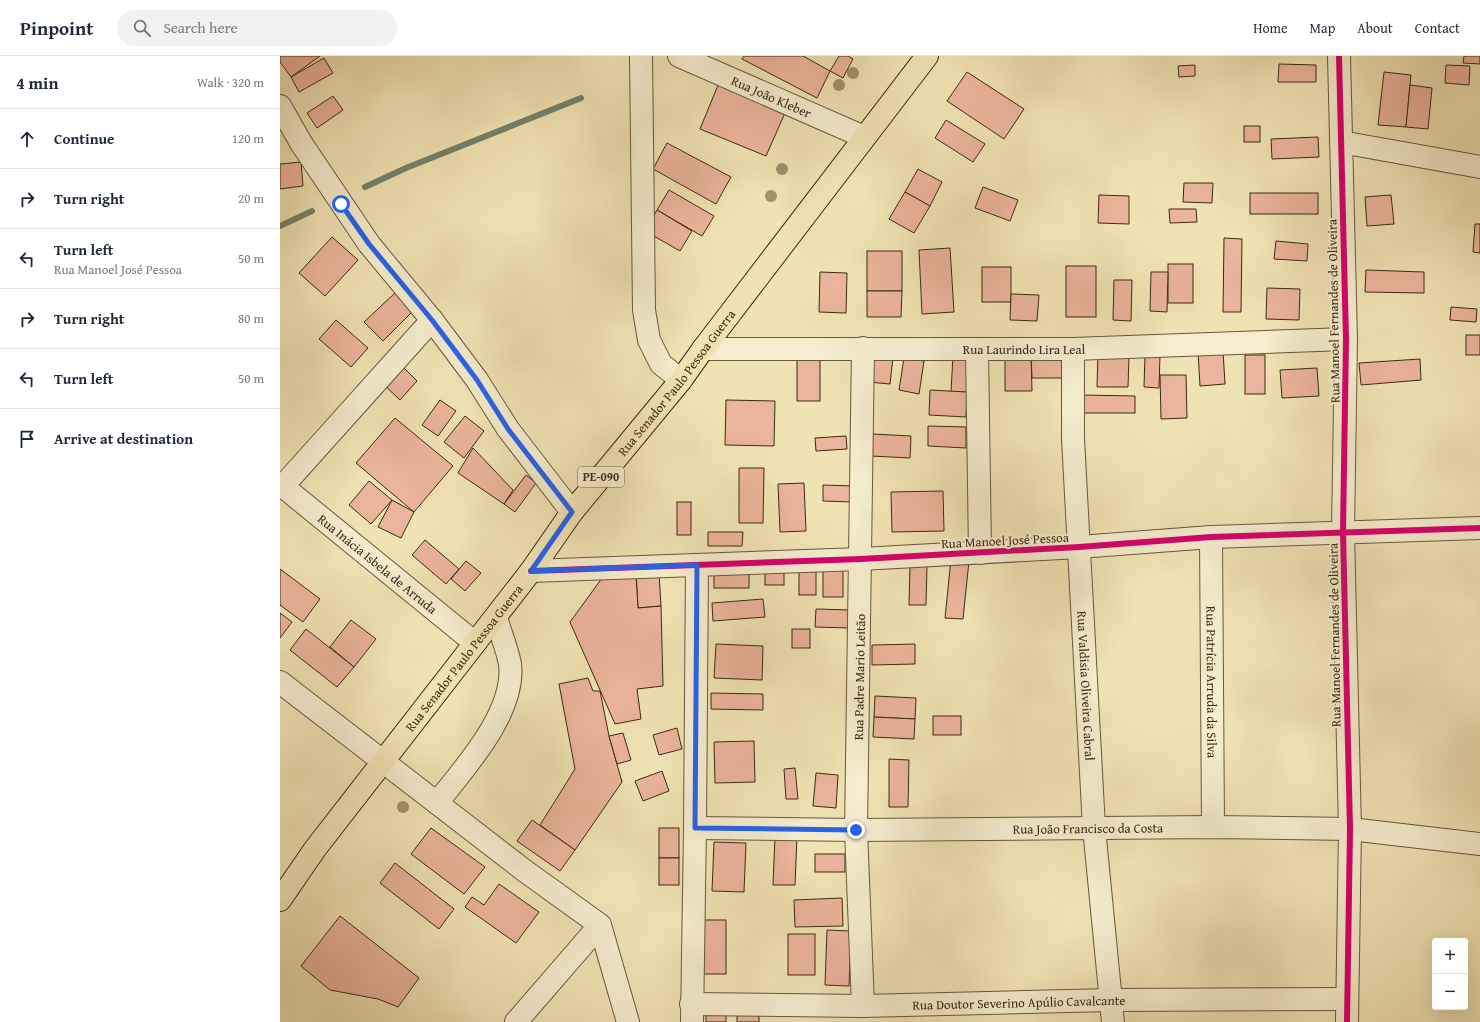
<!DOCTYPE html>
<meta charset="utf-8">
<style>
body{margin:0;font-family:"Gentium Book Plus",serif;background:#f2f2f3;color:#1f2937}
.controls{position:absolute;right:12px;bottom:12px;display:grid;overflow:hidden;border-radius:4px;box-shadow:0 4px 16px #0002}
.controls button{width:36px;height:36px;display:grid;place-items:center;padding:0;border:0;border-bottom:1px solid #e0e1e3;background:#fff;color:#1f2937;font:20px sans-serif}
.stop{position:absolute;width:12px;height:12px;margin:-9px;border:3px solid #2563eb;border-radius:50%;background:#fff}
.stop.end{background:#2563eb;border-color:#fff;box-shadow:0 1px 4px #0008}
.list{margin:0;padding:0;list-style:none}
h2{display:flex;justify-content:space-between;align-items:center;height:52px;margin:0;padding:0 16px;font-size:17px}
h2 small{font-size:13px;font-weight:400;color:#747a83}
.list li{display:grid;grid-template-columns:26px 1fr auto;gap:12px;align-items:center;box-sizing:border-box;height:60px;padding:0 16px;border-top:1px solid #e0e1e3}
.list b{display:block;font-size:15px;white-space:nowrap}
.list p{margin:0;font-size:13px;white-space:nowrap;color:#747a83}
.list em{font-size:13px;font-style:normal;color:#747a83}
.icon{flex:none;width:22px;height:22px;fill:none;stroke:currentColor;stroke-width:2;stroke-linecap:round;stroke-linejoin:round}
.map{position:relative;flex:none;width:1200px;height:966px;overflow:hidden}
header{display:flex;align-items:center;gap:24px;box-sizing:border-box;height:56px;padding:0 20px;background:#fff;border-bottom:1px solid #e0e1e3}
header strong{font-size:19px}
nav{display:flex;gap:22px;margin-inline-start:auto;font-size:14px}
.search{width:280px;height:36px;background:#f2f2f3;display:flex;align-items:center;gap:10px;box-sizing:border-box;padding:0 14px;border-radius:22px;color:#747a83;font-size:15px}
main{display:flex}
aside{flex:1;background:#fff}
.map>svg:first-child{display:block}
</style>
<header>
<strong>Pinpoint</strong>
<div class="search"><svg class="icon" aria-label="search" viewBox="0 0 24 24"><circle cx="10" cy="10" r="6"/><path d="M15 15l6 6"/></svg>Search here</div>
<nav><a>Home</a><a>Map</a><a>About</a><a>Contact</a></nav>
</header>
<main>
<aside>
<h2>4 min<small>Walk · 320 m</small></h2>
<ul class="list">
<li><svg class="icon" aria-label="ahead" viewBox="0 0 24 24"><path d="M12 20V5M6 11l6-6 6 6"/></svg><div><b>Continue</b></div><em>120 m</em></li>
<li><svg class="icon" aria-label="right" viewBox="0 0 24 24"><path d="M7 20v-9h11M14 6l5 5-5 5"/></svg><div><b>Turn right</b></div><em>20 m</em></li>
<li><svg class="icon" aria-label="left" viewBox="0 0 24 24"><path d="M17 20v-9H6M10 6l-5 5 5 5"/></svg><div><b>Turn left</b><p>Rua Manoel José Pessoa</p></div><em>50 m</em></li>
<li><svg class="icon" aria-label="right" viewBox="0 0 24 24"><path d="M7 20v-9h11M14 6l5 5-5 5"/></svg><div><b>Turn right</b></div><em>80 m</em></li>
<li><svg class="icon" aria-label="left" viewBox="0 0 24 24"><path d="M17 20v-9H6M10 6l-5 5 5 5"/></svg><div><b>Turn left</b></div><em>50 m</em></li>
<li><svg class="icon" aria-label="arrive" viewBox="0 0 24 24"><path d="M6 21V4h12l-3 4 3 4H6"/></svg><div><b>Arrive at destination</b></div></li>
</ul>
</aside>
<div class="map">
<svg width="1200" height="966" viewBox="0 0 1200 966">
<rect width="100%" height="100%" fill="#f0e3b3"/>
<filter id="stains"><feTurbulence type="fractalNoise" baseFrequency=".005" numOctaves="4"/><feColorMatrix values="0 0 0 0 .2 0 0 0 0 .09 0 0 0 0 .02 0 0 0 .5 -.17"/></filter>
<radialGradient id="worn" r=".72"><stop offset=".6" stop-color="#630" stop-opacity="0"/><stop offset="1" stop-color="#630" stop-opacity=".3"/></radialGradient>
<g fill="none" stroke-linecap="round" stroke-linejoin="round">
<g stroke="#75836c" stroke-width="6">
<polyline points="85,131 126,112 301,42"/>
<polyline points="0,170 32,155"/>
</g>
</g>
<g fill="#ebb49c" stroke="#3b2a14">
<polygon points="0,0 40,0 11,21 0,6"/>
<polygon points="464,0 523,0 550,15 537,42 462,3"/>
<polygon points="559,0 568,0 573,3 563,22 550,15"/>
<polygon points="1184,0 1200,0 1200,8 1183,7"/>
<polygon points="44,2 53,17 19,36 11,21"/>
<polygon points="999,8 1036,9 1036,26 998,26"/>
<polygon points="915,9 915,20 899,21 898,10"/>
<polygon points="1166,9 1190,10 1189,29 1165,27"/>
<polygon points="687,16 744,53 724,83 667,45"/>
<polygon points="1104,16 1131,19 1126,71 1098,69"/>
<polygon points="438,29 505,57 486,100 420,73"/>
<polygon points="1130,29 1152,32 1148,73 1126,71"/>
<polygon points="53,40 63,54 37,72 27,57"/>
<polygon points="666,64 705,88 693,106 655,82"/>
<rect x="964" y="70" width="16" height="16"/>
<polygon points="1038,81 1039,101 992,103 991,83"/>
<polygon points="387,87 451,121 436,148 373,113"/>
<polygon points="21,106 23,130 0,133 0,108"/>
<polygon points="638,113 662,126 650,150 625,136"/>
<polygon points="904,127 933,127 932,147 903,146"/>
<polygon points="703,131 738,144 730,165 695,152"/>
<polygon points="389,134 434,160 422,180 377,154"/>
<polygon points="625,136 650,150 634,177 609,163"/>
<rect x="970" y="137" width="68" height="21"/>
<polygon points="819,139 849,140 849,168 818,167"/>
<polygon points="1111,139 1114,168 1087,170 1085,141"/>
<polygon points="889,153 916,153 917,166 890,167"/>
<polygon points="377,154 412,175 400,195 365,175"/>
<polygon points="1195,168 1200,168 1200,197 1193,196"/>
<polygon points="52,181 78,204 45,240 19,217"/>
<polygon points="944,182 962,183 961,256 943,256"/>
<polygon points="996,185 1028,188 1027,205 994,203"/>
<polygon points="670,192 674,256 642,258 639,194"/>
<rect x="587" y="195" width="35" height="40"/>
<rect x="888" y="208" width="25" height="39"/>
<rect x="786" y="210" width="30" height="51"/>
<rect x="702" y="211" width="29" height="35"/>
<polygon points="1086,214 1144,216 1144,237 1085,236"/>
<polygon points="540,216 567,217 566,257 539,256"/>
<polygon points="871,216 888,216 887,256 870,255"/>
<polygon points="834,224 852,224 851,265 833,264"/>
<polygon points="987,232 1020,233 1019,264 986,263"/>
<polygon points="587,235 622,235 621,261 587,261"/>
<polygon points="115,237 133,255 103,285 84,266"/>
<polygon points="731,238 759,239 757,265 730,264"/>
<polygon points="1171,251 1197,253 1196,266 1170,264"/>
<polygon points="56,264 88,292 71,311 39,283"/>
<rect x="1186" y="279" width="14" height="20"/>
<polygon points="943,295 945,328 920,330 918,296"/>
<polygon points="725,298 751,298 752,335 725,335"/>
<polygon points="751,298 784,298 784,322 752,322"/>
<polygon points="818,298 849,299 848,331 817,331"/>
<polygon points="865,298 880,299 879,332 864,331"/>
<polygon points="590,299 613,301 610,328 588,326"/>
<polygon points="673,299 689,300 687,336 671,336"/>
<rect x="965" y="299" width="20" height="39"/>
<rect x="517" y="300" width="23" height="45"/>
<polygon points="624,302 644,305 639,338 619,334"/>
<polygon points="1140,303 1141,324 1081,329 1079,307"/>
<polygon points="121,309 137,325 120,344 103,328"/>
<polygon points="1037,312 1039,340 1002,342 1000,314"/>
<polygon points="880,319 906,319 907,362 881,363"/>
<polygon points="650,334 687,336 686,361 649,359"/>
<polygon points="802,339 855,340 855,357 802,357"/>
<polygon points="160,344 176,355 158,380 142,369"/>
<polygon points="446,344 495,345 494,390 445,389"/>
<polygon points="185,360 204,375 184,402 164,386"/>
<polygon points="115,362 173,410 134,456 76,407"/>
<polygon points="648,370 686,371 686,392 648,390"/>
<polygon points="593,378 631,380 630,402 591,400"/>
<polygon points="566,380 567,393 536,395 535,382"/>
<polygon points="193,392 233,434 224,448 178,417"/>
<polygon points="459,412 484,412 483,467 459,467"/>
<polygon points="246,419 256,427 235,456 224,448"/>
<polygon points="89,425 112,444 91,468 69,449"/>
<polygon points="524,427 526,475 500,476 498,428"/>
<polygon points="543,429 574,430 573,446 543,445"/>
<polygon points="663,435 664,475 612,476 611,436"/>
<polygon points="112,444 134,456 121,482 98,471"/>
<rect x="397" y="446" width="14" height="33"/>
<polygon points="428,476 463,476 462,490 428,490"/>
<polygon points="145,484 179,513 166,528 132,499"/>
<polygon points="671,503 689,505 683,563 665,562"/>
<polygon points="186,505 201,517 185,535 171,523"/>
<rect x="519" y="508" width="17" height="31"/>
<polygon points="630,509 647,509 646,549 629,549"/>
<rect x="543" y="511" width="20" height="30"/>
<polygon points="0,513 40,543 23,566 0,549"/>
<rect x="485" y="513" width="19" height="16"/>
<rect x="434" y="514" width="35" height="18"/>
<polygon points="379,516 381,550 358,552 356,518"/>
<polygon points="325,518 356,518 358,552 381,550 383,630 357,633 361,663 335,668 290,566"/>
<polygon points="483,543 485,561 433,565 432,547"/>
<polygon points="536,553 571,554 570,572 535,571"/>
<polygon points="0,557 12,566 0,582"/>
<polygon points="71,564 96,583 74,611 50,591"/>
<polygon points="26,573 74,611 57,631 10,594"/>
<rect x="512" y="573" width="18" height="19"/>
<polygon points="436,588 483,590 482,624 434,622"/>
<polygon points="635,588 635,608 592,609 592,589"/>
<polygon points="308,622 313,635 320,635 329,680 342,726 295,794 260,769 295,713 279,628"/>
<polygon points="431,637 483,638 483,654 431,653"/>
<polygon points="595,640 636,642 635,663 594,661"/>
<rect x="653" y="660" width="28" height="19"/>
<polygon points="594,661 635,663 634,683 593,681"/>
<polygon points="397,672 402,693 379,699 373,679"/>
<polygon points="343,677 351,704 337,708 329,680"/>
<polygon points="474,685 475,726 435,727 434,686"/>
<polygon points="609,703 629,704 628,751 609,751"/>
<polygon points="515,712 518,743 506,743 504,713"/>
<polygon points="382,715 389,735 363,745 355,725"/>
<polygon points="536,717 558,719 556,752 533,750"/>
<polygon points="252,764 295,794 280,815 237,785"/>
<polygon points="151,772 205,811 184,838 131,798"/>
<rect x="379" y="772" width="20" height="30"/>
<polygon points="495,780 517,781 515,829 493,829"/>
<polygon points="434,786 466,787 464,836 432,835"/>
<rect x="535" y="798" width="30" height="18"/>
<rect x="379" y="802" width="20" height="27"/>
<polygon points="115,807 174,853 159,873 100,827"/>
<polygon points="219,828 259,856 236,887 185,851 192,841 204,849"/>
<polygon points="562,842 563,870 515,871 514,844"/>
<polygon points="60,860 139,922 118,951 98,943 50,934 21,910"/>
<rect x="423" y="864" width="23" height="54"/>
<polygon points="547,874 571,875 569,930 545,929"/>
<rect x="508" y="878" width="27" height="41"/>
<polygon points="426,957 446,959 446,966 426,966"/>
<polygon points="457,958 479,959 479,966 457,966"/>
</g>
<g fill="none" stroke-linecap="round" stroke-linejoin="round">
<g stroke="#68583c" stroke-width="24">
<g id="minor">
<polyline points="361,0 364,254 369,284 381,308 401,324"/>
<path id="s1" d="M399,0L584,81"/>
<polyline points="1059,0 1066,283 1063,476 1070,773 1067,966"/>
<polyline points="0,50 21,87 89,188 152,264 197,324 228,373 292,456"/>
<polyline points="1061,86 1200,111"/>
<polyline points="583,292 576,774 583,950"/>
<path id="s2" d="M423,293H793L1066,283"/>
<polyline points="697,293 700,497"/>
<path id="s3" d="M793,293V383L814,772L833,966"/>
<path id="s4" d="M0,428L195,587"/>
<polyline points="3,430 152,264"/>
<path id="s5" d="M931,481L933,771"/>
<polyline points="251,515 581,503 799,491 931,481 1200,472"/>
<polyline points="0,626 245,815 320,869 348,966"/>
<path d="M157,747C185,711 236,656 230,608C227,592 220,576 216,561"/>
<path id="s6" d="M415,772L576,774L933,771L1070,773L1200,788"/>
<path id="s7" d="M411,948L583,950L831,944L1067,943"/>
<polyline points="236,966 320,869"/>
<polyline points="412,966 415,772 417,509"/>
</g>
</g>
<g stroke="#3b2a14" stroke-width="24">
<g id="major">
<path id="s8" d="M0,844L35,793L251,515L292,456L401,324L423,293L647,0"/>
</g>
</g>
<use href="#minor" stroke="#f5edce" stroke-width="22"/>
<use href="#major" stroke="#f0e3b3" stroke-width="22"/>
<g stroke="#f5edce" stroke-width="8">
<g id="cycleway">
<polyline points="1059,0 1066,283 1063,476 1070,773 1067,966"/>
<polyline points="251,515 581,503 799,491 931,481 1200,472"/>
</g>
</g>
<use href="#cycleway" stroke="#d6006c" stroke-width="6"/>
</g>
<g fill="#9f926c">
<circle cx="573" cy="17" r="6"/>
<circle cx="559" cy="29" r="6"/>
<circle cx="502" cy="113" r="6"/>
<circle cx="491" cy="140" r="6"/>
<circle cx="123" cy="751" r="6"/>
</g>
<g fill="none" stroke-linecap="round" stroke-linejoin="round">
<polyline stroke="#2563eb" stroke-width="5" points="61,148 89,188 152,264 197,324 228,373 292,456 251,515 417,509 415,772 576,774"/>
</g>
<g text-anchor="middle" stroke-width="4" stroke-linejoin="round" paint-order="stroke">
<rect fill="#f5edce" stroke="#73644c" stroke-width="1" x="298" y="411" width="46" height="20" rx="3"/>
<g font-size="12" font-weight="bold" fill="#3b2a14">
<text x="321" y="425">PE-090</text>
</g>
<g font-size="13" fill="#3b2a14" stroke="#f5edce">
<text dy="5" stroke="none"><textPath href="#s1" startOffset="101">Rua João Kleber</textPath></text>
<text transform="translate(1053 255) rotate(-91)" y="5">Rua Manoel Fernandes de Oliveira</text>
<text dy="5" stroke="none"><textPath href="#s2" startOffset="321">Rua Laurindo Lira Leal</textPath></text>
<text dy="5" stroke="none"><textPath href="#s8" startOffset="652">Rua Senador Paulo Pessoa Guerra</textPath></text>
<text transform="translate(725 484) rotate(-3)" y="5">Rua Manoel José Pessoa</text>
<text dy="5" stroke="none"><textPath href="#s4" startOffset="126">Rua Inácia Isbela de Arruda</textPath></text>
<text transform="translate(1054 579) rotate(-91)" y="5">Rua Manoel Fernandes de Oliveira</text>
<text dy="5" stroke="none"><textPath href="#s8" startOffset="304">Rua Senador Paulo Pessoa Guerra</textPath></text>
<text transform="translate(579 621) rotate(-89)" y="5">Rua Padre Mario Leitão</text>
<text dy="5" stroke="none"><textPath href="#s5" startOffset="145">Rua Patrícia Arruda da Silva</textPath></text>
<text dy="5" stroke="none"><textPath href="#s3" startOffset="337">Rua Valdisia Oliveira Cabral</textPath></text>
<text dy="5" stroke="none"><textPath href="#s6" startOffset="393">Rua João Francisco da Costa</textPath></text>
<text dy="5" stroke="none"><textPath href="#s7" startOffset="328">Rua Doutor Severino Apúlio Cavalcante</textPath></text>
</g>
</g>
<rect width="100%" height="100%" filter="url(#stains)"/>
<rect width="100%" height="100%" fill="url(#worn)"/>
</svg>
<div class="controls">
<button>+</button>
<button>−</button>
</div>
<div class="stop" style="left:61px;top:148px"></div>
<div class="stop end" style="left:576px;top:774px"></div>
</div>
</main>
